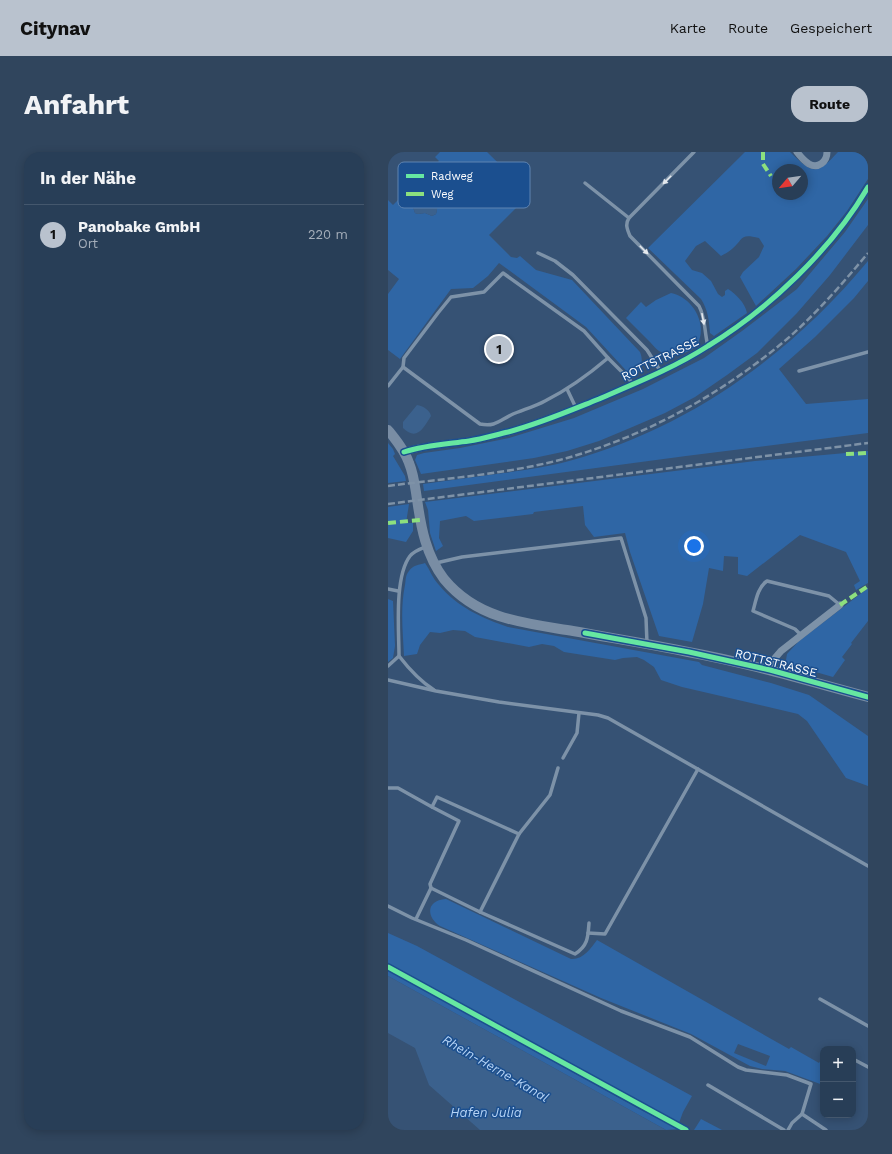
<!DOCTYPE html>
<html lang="de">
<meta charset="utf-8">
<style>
body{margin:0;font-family:"Work Sans",sans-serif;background:#30455d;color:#f1f3f6}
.controls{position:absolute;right:12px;bottom:12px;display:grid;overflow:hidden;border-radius:8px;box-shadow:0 2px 10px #0003}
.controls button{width:36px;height:36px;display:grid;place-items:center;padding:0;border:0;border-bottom:1px solid #44576d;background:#283e57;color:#f1f3f6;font:20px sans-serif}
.compass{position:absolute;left:384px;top:12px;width:36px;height:36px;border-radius:50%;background:#283e57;box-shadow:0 2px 10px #0003;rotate:241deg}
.you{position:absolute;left:306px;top:394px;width:14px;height:14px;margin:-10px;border:3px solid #fff;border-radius:50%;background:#1a73e8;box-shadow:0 0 0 6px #1a73e833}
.badge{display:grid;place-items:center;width:26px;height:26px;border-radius:50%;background:#b9c2ce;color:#111;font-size:13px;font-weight:700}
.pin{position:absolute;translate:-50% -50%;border:2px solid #fff;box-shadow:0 1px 4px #0006}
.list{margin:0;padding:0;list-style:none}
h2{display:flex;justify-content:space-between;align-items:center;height:52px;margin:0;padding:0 16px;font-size:17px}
h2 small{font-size:13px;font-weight:400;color:#a5aeba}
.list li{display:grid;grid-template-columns:26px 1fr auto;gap:12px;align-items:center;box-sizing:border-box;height:60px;padding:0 16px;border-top:1px solid #44576d}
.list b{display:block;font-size:15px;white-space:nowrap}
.list p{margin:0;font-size:13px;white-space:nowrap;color:#a5aeba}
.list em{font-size:13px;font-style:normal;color:#a5aeba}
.map{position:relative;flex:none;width:480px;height:978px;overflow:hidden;border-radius:16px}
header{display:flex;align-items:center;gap:24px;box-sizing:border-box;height:56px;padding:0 20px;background:#b9c2ce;color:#111}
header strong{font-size:19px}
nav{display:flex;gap:22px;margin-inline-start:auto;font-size:14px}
.intro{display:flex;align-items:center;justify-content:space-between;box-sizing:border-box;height:96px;padding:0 24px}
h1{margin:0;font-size:28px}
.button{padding:10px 18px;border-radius:16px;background:#b9c2ce;color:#111;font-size:14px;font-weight:700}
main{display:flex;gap:24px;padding:0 24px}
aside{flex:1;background:#283e57;border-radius:16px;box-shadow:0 2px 10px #0003}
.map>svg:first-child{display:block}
</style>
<header>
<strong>Citynav</strong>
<nav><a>Karte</a><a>Route</a><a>Gespeichert</a></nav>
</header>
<div class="intro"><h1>Anfahrt</h1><a class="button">Route</a></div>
<main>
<aside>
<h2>In der Nähe<small></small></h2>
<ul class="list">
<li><span class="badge">1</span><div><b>Panobake GmbH</b><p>Ort</p></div><em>220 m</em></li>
</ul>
</aside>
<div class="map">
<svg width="480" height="978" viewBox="0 0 480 978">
<rect width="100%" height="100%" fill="#365274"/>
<g fill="#2f66a5" fill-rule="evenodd">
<path d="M52,0H99L142,42L101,83L123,105L129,106L132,104L148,118L184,128L252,200C256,210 253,218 245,226L198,175L111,111L100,124L85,136L63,137L12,207L0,198V142L11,127L0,118V48L5,53L10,48L12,49L17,53L52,19L47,13L51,9L47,5ZM44,40C50,46 50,55 48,62L44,64L37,61L30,62L27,61L25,55C30,49 36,42 44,40Z"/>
<path d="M357,0H402C425,22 428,24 450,0H480V27L459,59L439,84L408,117L368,154L352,125L355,120L371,105L376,94L371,86C351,81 356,87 344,97C341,100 336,102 333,104L317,89L308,94L297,109L304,118L314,121L323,129L330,142L334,145L337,143V139L340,137C348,142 357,151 359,161L326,184L322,181C321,168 320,158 313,147L260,96ZM390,18H414V42H390Z"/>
<polygon points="480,47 480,73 442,123 409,161 369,201 339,223 307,245 277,261 242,276 211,289 179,299 146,306 33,322 27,308 29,303 36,301 72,296 121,286 186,266 255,237 316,206 354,179 409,137 457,80"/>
<path d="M480,109V129L466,146L427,185L391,217L418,252L480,247V281L298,304L36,339L35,332C62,328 89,325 116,321C137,318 160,315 181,309C300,277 402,203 480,109Z"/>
<path d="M283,141C316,148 327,200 289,202C283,203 276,202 271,199C268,197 265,193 262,190C254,182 246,174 238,166L253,150L258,155L268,148Z"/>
<polygon points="0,291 5,297 7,302 5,304 17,324 18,329 0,331"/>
<polygon points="480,299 480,431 468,438 466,433 472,429 458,400 412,383 359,424 350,422 350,405 336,404 335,419 321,416 315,452 304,490 271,484 242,400 237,381 206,385 197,373 195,354 146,360 145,362 86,369 78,364 52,369 51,386 55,394 48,399 42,381 40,358 37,350 367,309"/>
<polygon points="21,352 18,371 25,371 25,379 18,390 0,386 0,355"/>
<path d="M37,411C42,418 45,427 51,433C69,455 94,466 120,475L311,510L314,513L383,531L421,543L480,584V634L458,626L419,569L410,562L294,535L273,528L266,515L256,508L249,505L235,506L227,508L176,500L166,494L154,492L141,495L87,485L77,479L65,478L52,481L42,480L32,493L29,502L16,504C15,481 12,457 17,433C18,428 17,424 21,419C25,413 31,413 37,411Z"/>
<polygon points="480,436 480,469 463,491 464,492 454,505 457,508 445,525 400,512 398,508 399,502 410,490"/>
<polygon points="0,447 5,449 7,494 5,506 0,510"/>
<path d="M58,747L183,807C195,808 203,796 209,788L401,897L403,895L431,911L435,904V933L397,919L374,917L362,914L303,882L213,846L52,774C38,765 38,748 58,747ZM350,892L382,904L378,914L346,901Z"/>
<polygon points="0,781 29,794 304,944 295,960 291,971 0,811"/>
<polygon points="0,818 251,957 291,977 278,978 0,824"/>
<polygon points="313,967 334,978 306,978"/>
</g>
<g fill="#3b618d">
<path d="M44,40C51,45 50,56 48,62L44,64L37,61L30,62L27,61L25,55C30,49 36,41 44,40Z"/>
<path d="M29,253C35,254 42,258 43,264C36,275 29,290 15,276V270Z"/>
<polygon points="0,824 278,978 92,978 41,933 27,896 0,881"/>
</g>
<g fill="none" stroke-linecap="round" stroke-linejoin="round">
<g stroke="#7d92a8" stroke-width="3.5">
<path d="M306,0L241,66C237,72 239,77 242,84L311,154C318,167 316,180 320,194"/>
<polyline points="197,31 241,66"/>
<polyline points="150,101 167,109 185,123 259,198 273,220"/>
<polyline points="15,215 16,206 50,161 63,145 96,140 115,121 196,179 220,206"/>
<polyline points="411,219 480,200"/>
<path d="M0,234L15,215L92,272C107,275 111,269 123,263C134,258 146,255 157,249C181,237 200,223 220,206L242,228L244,233"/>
<polyline points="179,237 188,256"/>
<polyline points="48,411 74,405 233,386 258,466 259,491"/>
<polyline points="0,437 10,439"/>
<path d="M413,483L407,477L365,459C368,448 370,435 379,429L441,444L452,453"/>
<path d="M11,504C21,517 32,529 46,538"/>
<path d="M0,514L11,504C11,479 6,425 22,404C26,399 32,397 37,395"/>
<polyline points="0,528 48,539 111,550 210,563 220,566 480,714"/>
<polyline points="175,606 189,581 191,561"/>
<polyline points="0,636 10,636 44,655 49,645 131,682"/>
<polyline points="43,736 42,732 71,669 44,655"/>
<polyline points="0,754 24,766 78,788 233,859 302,885 350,915 358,918 399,923 423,932 414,962"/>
<path d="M92,760L187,802C200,794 200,785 201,771"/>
<polyline points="28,767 43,736 92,760 131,682 162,643 170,616"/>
<polyline points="200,781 217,782 310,617"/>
<polyline points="432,847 480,874"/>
<polyline points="445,896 447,897"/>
<polyline points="465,907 480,915"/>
<polyline points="320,933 396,978"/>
<polyline points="400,978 404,971 414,962 438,978"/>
</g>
<g stroke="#7d92a8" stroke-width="7">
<path d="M409,0C412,4 416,9 421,12C430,17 439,10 439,0"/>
<path d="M16,300C37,293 59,292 81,289C94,287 107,283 120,280C151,272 181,259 211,247C248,231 286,216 320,194C381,157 444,97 480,35"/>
<polyline points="382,518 387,506 393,499 452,453"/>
</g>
<path stroke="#798da4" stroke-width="10" d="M0,278C8,288 17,299 21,311C26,323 27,335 29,347C33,376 38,403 56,427C70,444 90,457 111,464C135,472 161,475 185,479C223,486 262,492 300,500C361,511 420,529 480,545"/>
<g stroke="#7e92a7" stroke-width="2.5" stroke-dasharray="7 3" stroke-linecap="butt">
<path d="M0,334C60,326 121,322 179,306C260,283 335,241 399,187C429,161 455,131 480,101"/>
<polyline points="0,352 480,291"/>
</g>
<g stroke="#8de07e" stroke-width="4" stroke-dasharray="8 4" stroke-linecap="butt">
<polyline points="375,0 375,12 383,24"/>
<polyline points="458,302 480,301"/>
<polyline points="0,371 32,368"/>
<polyline points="452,453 480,434"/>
</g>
<g stroke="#1b4f8f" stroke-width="8">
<g id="cycleway">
<path d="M16,300C37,293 59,292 81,289C94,287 107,283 120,280C151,272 181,259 211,247C248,231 286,216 320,194C381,157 444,97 480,35"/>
<polyline points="197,481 301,500 382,518 480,545"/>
<polyline points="0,815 298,978"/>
</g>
</g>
<use href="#cycleway" stroke="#66e7a1" stroke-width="5"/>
</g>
<defs><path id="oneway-solid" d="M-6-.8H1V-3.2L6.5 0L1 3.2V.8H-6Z"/></defs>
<g fill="#e5e9ee">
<use href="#oneway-solid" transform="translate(279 28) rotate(135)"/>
<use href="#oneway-solid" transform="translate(256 98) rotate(45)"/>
<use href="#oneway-solid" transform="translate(315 167) rotate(79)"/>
</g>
<g text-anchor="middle" stroke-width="3" stroke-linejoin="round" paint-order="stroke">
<g font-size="12" fill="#fff" stroke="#1b4f8f">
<text transform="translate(272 207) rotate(-26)" y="4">ROTTSTRASSE</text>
<text transform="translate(388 511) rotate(14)" y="4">ROTTSTRASSE</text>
</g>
<g font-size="13" font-style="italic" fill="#b5d3f5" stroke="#1b4f8f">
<text transform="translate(108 916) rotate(30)" y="5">Rhein-Herne-Kanal</text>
<text x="98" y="965">Hafen Julia</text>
</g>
</g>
<rect x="10" y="10" width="132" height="46" rx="6" fill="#1b4f8f" stroke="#5f84b1" stroke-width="1"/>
<rect x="18" y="22" width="18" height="4" fill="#66e7a1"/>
<rect x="18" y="40" width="18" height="4" fill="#8de07e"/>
<g font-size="11" fill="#fff">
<text x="43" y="28">Radweg</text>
<text x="43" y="46">Weg</text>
</g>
</svg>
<div class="controls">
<button>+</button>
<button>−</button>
</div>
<svg class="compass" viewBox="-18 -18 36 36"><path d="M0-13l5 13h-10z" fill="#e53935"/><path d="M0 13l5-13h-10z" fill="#a5aeba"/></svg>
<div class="you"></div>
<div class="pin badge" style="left:111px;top:197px">1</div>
</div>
</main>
